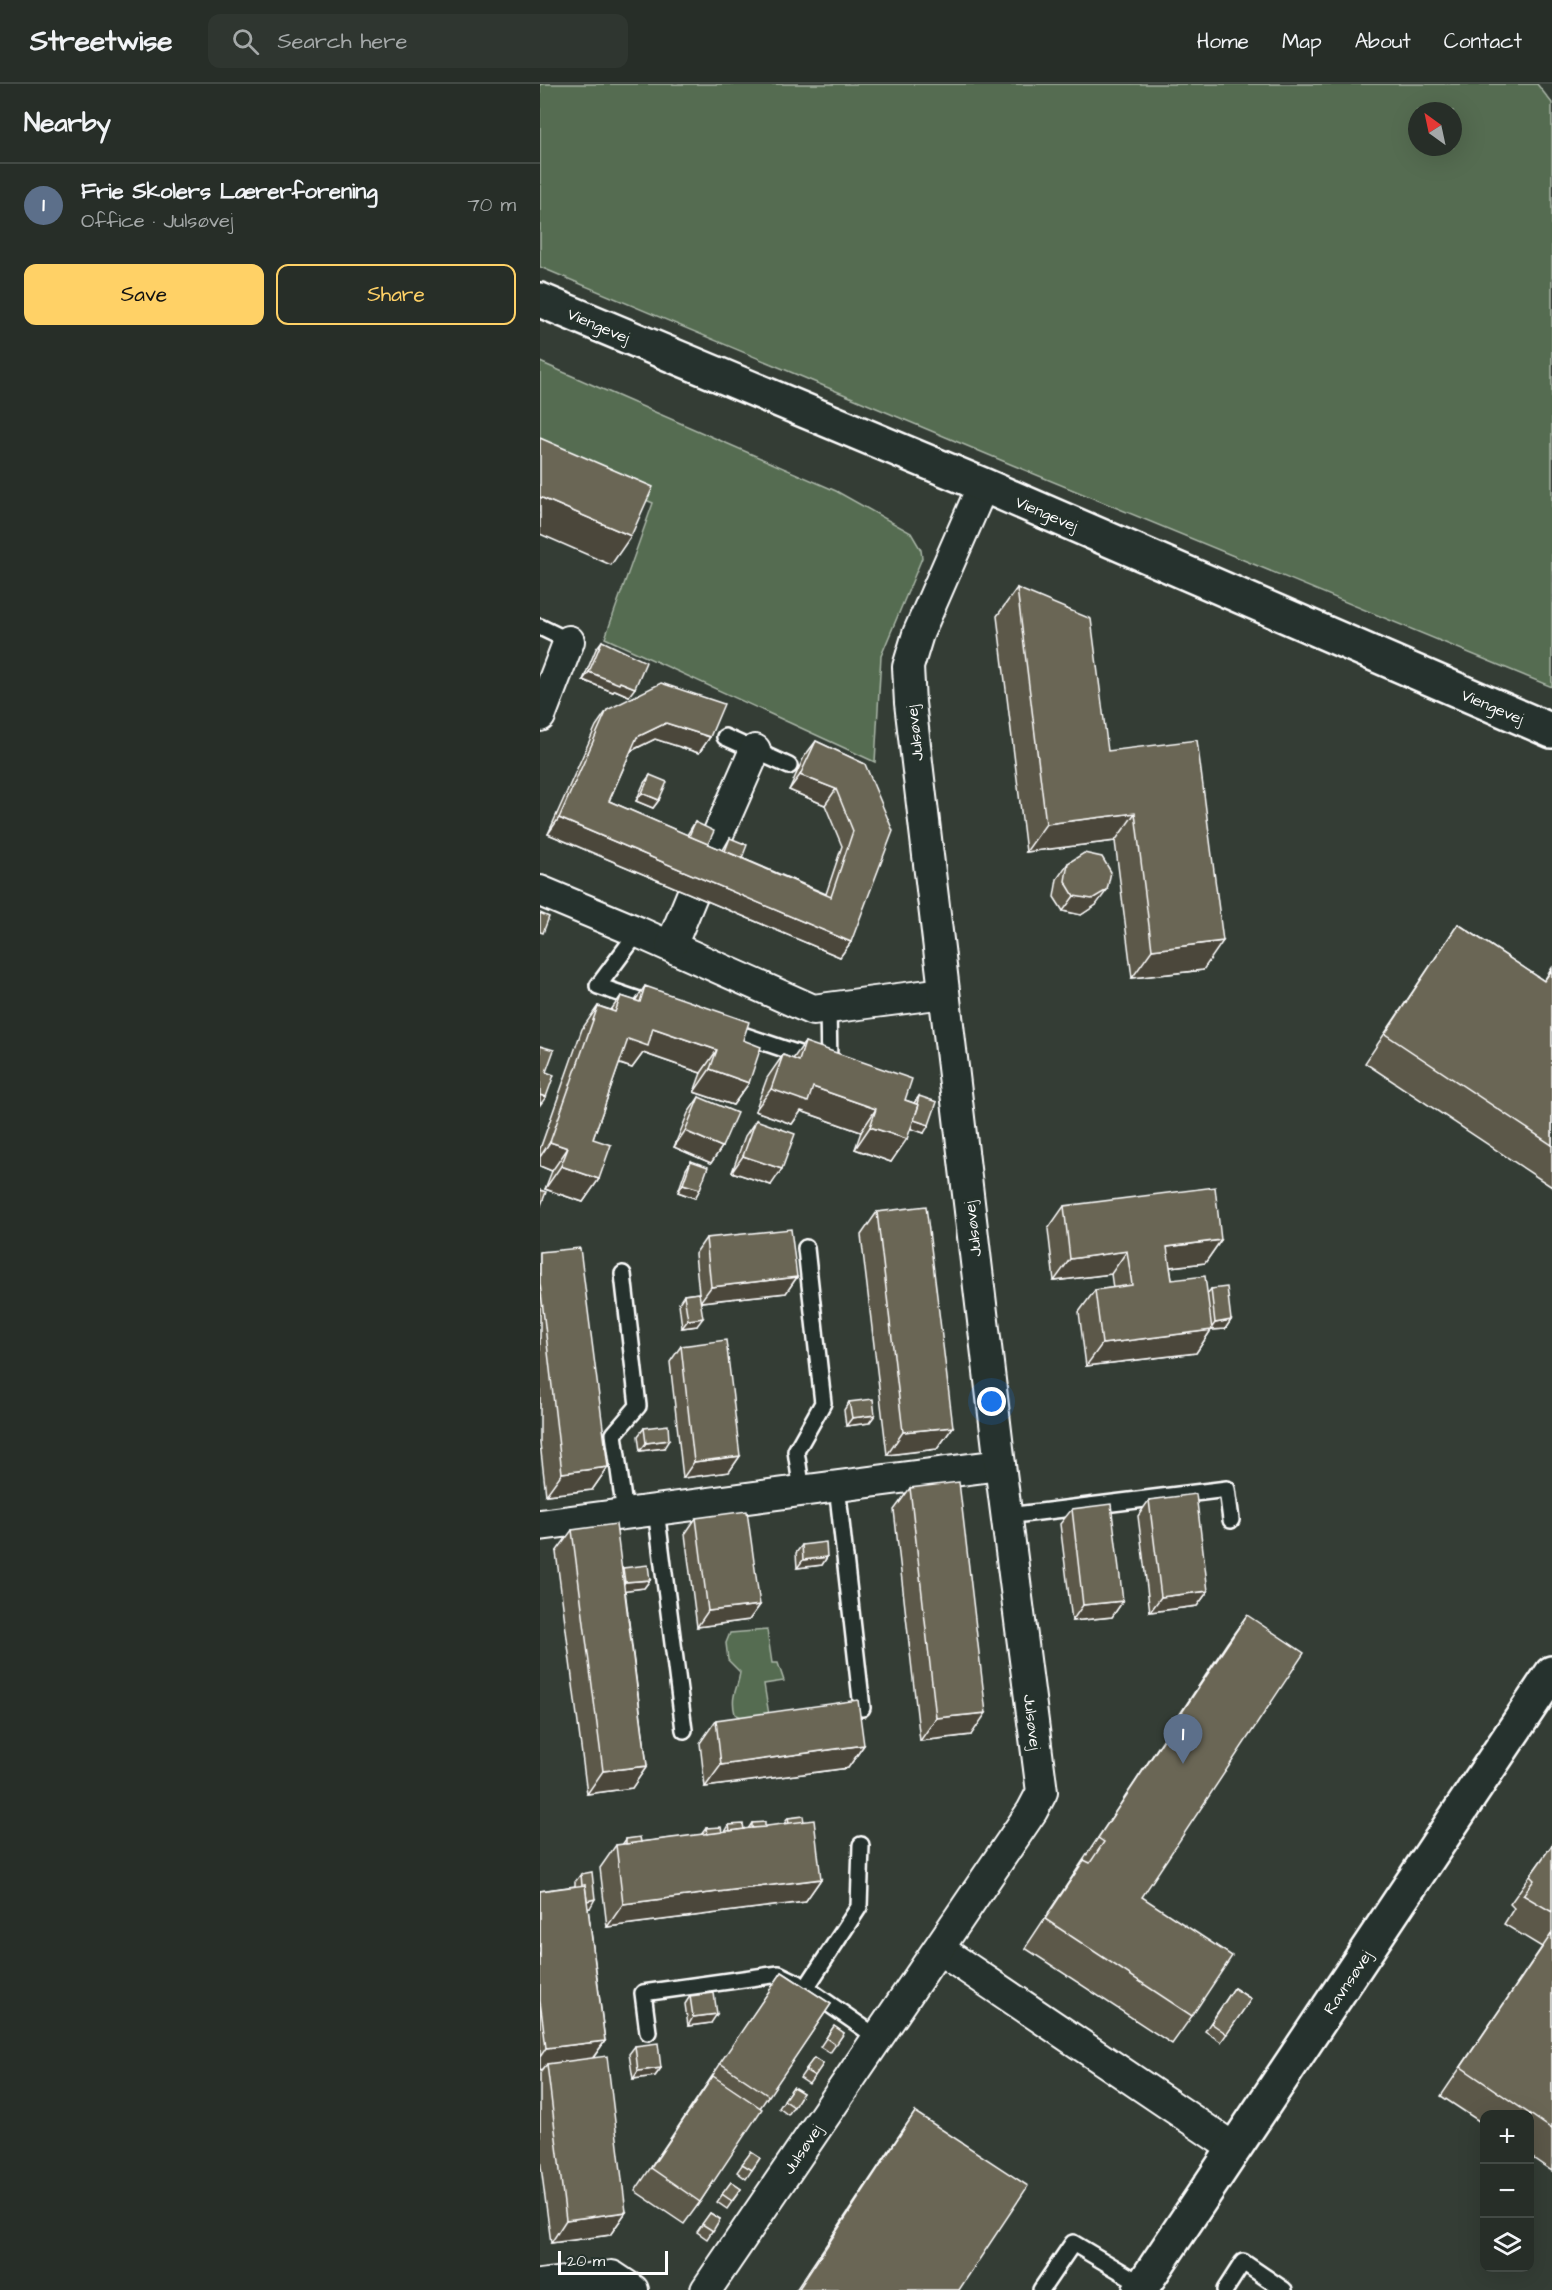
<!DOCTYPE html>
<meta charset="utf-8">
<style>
body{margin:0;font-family:"Architects Daughter",sans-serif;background:#2f3630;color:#f1f3f6}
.controls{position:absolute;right:18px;bottom:18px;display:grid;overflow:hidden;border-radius:12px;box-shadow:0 6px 24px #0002}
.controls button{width:54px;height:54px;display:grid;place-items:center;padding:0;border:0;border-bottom:2px solid #434a45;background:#272e28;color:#f1f3f6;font:30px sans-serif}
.compass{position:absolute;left:868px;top:18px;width:54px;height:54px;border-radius:50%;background:#272e28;box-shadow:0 6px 24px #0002;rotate:327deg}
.scale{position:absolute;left:18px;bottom:15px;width:110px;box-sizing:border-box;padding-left:6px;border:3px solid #fff;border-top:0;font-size:16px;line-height:21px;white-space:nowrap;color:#fff;-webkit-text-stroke:4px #26332d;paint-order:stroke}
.you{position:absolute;left:452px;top:1318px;width:21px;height:21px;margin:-15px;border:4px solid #fff;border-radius:50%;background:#1a73e8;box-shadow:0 0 0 9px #1a73e833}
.badge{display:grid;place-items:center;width:39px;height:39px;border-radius:50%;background:#ffd166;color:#fff;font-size:20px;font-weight:700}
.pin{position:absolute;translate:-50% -50px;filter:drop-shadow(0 2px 3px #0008)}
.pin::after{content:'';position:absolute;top:32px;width:21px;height:18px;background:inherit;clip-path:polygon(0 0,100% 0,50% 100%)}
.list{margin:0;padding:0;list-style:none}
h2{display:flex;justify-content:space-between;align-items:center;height:78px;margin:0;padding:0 24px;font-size:26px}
h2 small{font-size:20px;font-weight:400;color:#a4a8a8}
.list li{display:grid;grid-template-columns:39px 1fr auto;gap:18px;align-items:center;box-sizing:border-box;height:84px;padding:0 24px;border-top:2px solid #434a45}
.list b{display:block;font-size:22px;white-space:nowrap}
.list p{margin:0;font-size:20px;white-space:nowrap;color:#a4a8a8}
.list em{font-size:20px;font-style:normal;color:#a4a8a8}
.actions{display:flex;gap:12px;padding:18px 24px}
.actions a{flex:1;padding:14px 0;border:2px solid #ffd166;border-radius:12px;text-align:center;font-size:21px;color:#ffd166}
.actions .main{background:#ffd166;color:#111}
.icon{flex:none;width:33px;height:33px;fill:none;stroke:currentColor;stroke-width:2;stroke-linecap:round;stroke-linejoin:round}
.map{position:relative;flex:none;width:1012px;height:2206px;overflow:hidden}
header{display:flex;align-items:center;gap:36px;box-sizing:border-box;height:84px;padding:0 30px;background:#272e28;border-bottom:2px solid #434a45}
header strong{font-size:28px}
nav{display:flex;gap:33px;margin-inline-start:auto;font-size:21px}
.search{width:420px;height:54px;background:#2f3630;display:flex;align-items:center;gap:15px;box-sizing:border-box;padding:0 21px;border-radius:12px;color:#a4a8a8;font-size:22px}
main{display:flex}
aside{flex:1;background:#272e28}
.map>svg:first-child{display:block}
</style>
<header>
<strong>Streetwise</strong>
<div class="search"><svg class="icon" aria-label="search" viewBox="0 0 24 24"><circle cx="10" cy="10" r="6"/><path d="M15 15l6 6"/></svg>Search here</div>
<nav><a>Home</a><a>Map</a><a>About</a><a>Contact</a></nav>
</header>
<main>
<aside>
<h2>Nearby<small></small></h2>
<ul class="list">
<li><span class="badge" style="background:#5c6f8a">1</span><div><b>Frie Skolers Lærerforening</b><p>Office · Julsøvej</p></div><em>70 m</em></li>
</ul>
<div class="actions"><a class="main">Save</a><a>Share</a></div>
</aside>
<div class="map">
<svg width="1012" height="2206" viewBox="0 0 1012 2206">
<rect width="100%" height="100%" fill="#343d35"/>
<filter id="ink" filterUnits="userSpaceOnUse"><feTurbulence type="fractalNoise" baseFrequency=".0167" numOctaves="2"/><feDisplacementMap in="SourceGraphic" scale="12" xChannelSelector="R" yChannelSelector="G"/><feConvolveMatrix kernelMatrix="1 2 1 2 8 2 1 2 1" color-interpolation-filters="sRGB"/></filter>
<g filter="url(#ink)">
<g fill="#556c51" stroke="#aab6a8" stroke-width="1.5" fill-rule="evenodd">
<path d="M0,0H997L1012,19V603L475,382L0,183ZM877,27H913V63H877Z"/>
<polygon points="0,278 296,407 371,449 381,466 382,474 341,572 335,678 65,554 113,419 0,371"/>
<path d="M227,1546L232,1579H238L244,1597L224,1600L229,1631L203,1634L195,1630C190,1611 198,1605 200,1588L188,1576L186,1559L190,1549Z"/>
</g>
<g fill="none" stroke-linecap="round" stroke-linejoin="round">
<g stroke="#fff" stroke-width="20">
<g id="lane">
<polyline points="0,543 29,557"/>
<polyline points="185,653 249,682"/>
<polyline points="98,848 58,902 114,921"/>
<polyline points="185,945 289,980 288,924"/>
<polyline points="83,1190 98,1322 74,1350 85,1430"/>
<polyline points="297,1402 322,1624"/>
<polyline points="262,1407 256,1367 283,1319 266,1164"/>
<polyline points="116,1426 144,1646"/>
<polyline points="467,1432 687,1405 691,1436"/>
<polyline points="321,1761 319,1823 266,1904 338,1954"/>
<polyline points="108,1948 103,1909 239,1890 258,1899"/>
<polyline points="501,2206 533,2159 605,2202"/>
<polyline points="685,2206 703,2178 744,2206"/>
</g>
</g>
<g stroke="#fff" stroke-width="34">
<g id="street">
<polyline points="0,632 29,557"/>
<polyline points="165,780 215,666"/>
<polyline points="0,807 98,848 273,926 404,909"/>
<polyline points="131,862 152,811"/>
<polyline points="0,1441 460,1381"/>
<polyline points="399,1865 695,2065"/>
<polyline points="0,2201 72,2192 93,2206"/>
<polyline points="166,2206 492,1727 502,1708 460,1381 370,619 368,583 378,550 443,401"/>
</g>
</g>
<g stroke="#fff" stroke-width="38">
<g id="secondary">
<polyline points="0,216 443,401 1012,647"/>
<polyline points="600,2206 1012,1589"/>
</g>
</g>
<use href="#lane" stroke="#26332d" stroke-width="15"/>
<use href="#street" stroke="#26332d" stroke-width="30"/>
<use href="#secondary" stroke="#26332d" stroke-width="33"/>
</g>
<g fill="#5c5848" stroke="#fff" stroke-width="1.5">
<polygon points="477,504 568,667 663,886 592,894 575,757 486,768 457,532"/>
<polygon points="62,557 89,612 75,606 73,608 43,596 56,565"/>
<polygon points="67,626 170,653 159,669 115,655 91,667 69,717 147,751 155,738 168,760 183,766 190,754 202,774 286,810 302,762 285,721 249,706 264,673 276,657 325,680 311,858 300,873 8,750 56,642"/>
<polygon points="110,691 119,716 113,724 96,717 104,699"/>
<polygon points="528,779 556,821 541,831 523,827 514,813 517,795"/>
<polygon points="918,840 1004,897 1012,884 1012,1103 825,979"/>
<polygon points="105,902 203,956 209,999 193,1021 154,1008 161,989 103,969 92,984 79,980 53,1055 59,1095 43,1118 5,1105 12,1087 0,1082 0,1065 42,945 58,922 71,926 81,912 95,917"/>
<polygon points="265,958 365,1016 374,1019 379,1012 384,1049 371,1044 351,1078 315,1065 321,1048 261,1027 252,1040 215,1027 227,994 243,971 253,975"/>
<polygon points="159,1013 182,1063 171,1079 134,1063 148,1029"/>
<polygon points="216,1036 231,1101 192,1088 205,1052"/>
<polygon points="151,1077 160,1105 155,1114 138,1108 146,1085"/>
<polygon points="524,1122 681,1156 665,1179 630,1183 632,1196 667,1210 671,1205 691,1236 685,1245 671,1246 656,1269 546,1282 539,1228 555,1206 573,1204 571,1190 514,1197 508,1145"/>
<polygon points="337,1128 413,1343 397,1365 347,1371 321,1151"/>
<polygon points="166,1154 257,1193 246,1209 161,1218 157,1242 142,1244 139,1219 144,1211 159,1209 155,1170"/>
<polygon points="0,1168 68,1383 52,1406 6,1411 0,1359"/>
<polygon points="141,1262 200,1372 189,1388 143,1394 130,1278"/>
<polygon points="309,1318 335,1331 329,1339 306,1342 304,1326"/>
<polygon points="104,1344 124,1364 100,1367 98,1352"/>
<polygon points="370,1404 431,1651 380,1657 354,1426"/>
<polygon points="609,1416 668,1507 657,1522 610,1528 598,1432"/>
<polygon points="532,1425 583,1517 572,1533 532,1537 520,1440"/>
<polygon points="156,1434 220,1521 209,1536 157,1543 145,1450"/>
<polygon points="32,1446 82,1486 83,1484 110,1496 104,1504 85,1506 107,1682 92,1704 47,1710 16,1468"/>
<polygon points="262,1461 287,1473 282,1481 257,1484 256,1469"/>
<polygon points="707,1531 602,1813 652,1932 632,1960 485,1864 687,1559"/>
<polygon points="176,1636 324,1661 308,1684 165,1703 160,1659"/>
<polygon points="248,1734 264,1738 281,1795 265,1818 67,1843 60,1784 76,1761 82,1761 86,1755 101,1758 161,1751 166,1744 182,1748 185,1748 189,1741 204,1745 208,1745 212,1739 225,1743 244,1740"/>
<polygon points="1012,1761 1012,2087 990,2072 990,2031 945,2031 945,2041 901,2012 1002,1863 964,1840 974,1824 970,1820"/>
<polygon points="41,1790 50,1824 48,1824 65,1957 53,1974 86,2128 70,2151 11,2159 0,2075 0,1989 3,1985 0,1986 0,1807 35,1802 35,1798"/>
<polygon points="242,1888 291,1920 220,2024 160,2118 144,2140 95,2107"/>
<polygon points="694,1904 711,1915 681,1958 665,1947"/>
<polygon points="150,1912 171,1939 148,1942 145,1920"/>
<polygon points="294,1942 304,1949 290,1969 280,1963"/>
<polygon points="95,1962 121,1984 115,1992 93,1995 89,1970"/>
<polygon points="274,1974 283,1980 269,2000 260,1994"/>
<polygon points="253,2003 263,2009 248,2031 239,2024"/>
<polygon points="375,2028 419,2206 256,2206 356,2056"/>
<polygon points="211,2068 220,2074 206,2095 197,2088"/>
<polygon points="191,2098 201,2105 187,2125 177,2118"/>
<polygon points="170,2129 180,2135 167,2155 157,2148"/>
</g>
<g fill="#4b473b" stroke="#fff" stroke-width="1.5">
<polygon points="0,413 91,452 71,481 0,450"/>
<polygon points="49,588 80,598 95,604 89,612 75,606 73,608 43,596"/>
<polygon points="126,639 170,653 159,669 115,655 86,669 97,653"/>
<polygon points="260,691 296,705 285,721 249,706"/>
<polygon points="102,709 119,716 113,724 96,717"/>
<polygon points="595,729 575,757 486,768 506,740"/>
<polygon points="19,734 311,858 300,873 8,750"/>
<polygon points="567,806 556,821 541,831 523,827 534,812"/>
<polygon points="683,857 663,886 592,894 612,866"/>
<polygon points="113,944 177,966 161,989 103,969 92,984 72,977 88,955"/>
<polygon points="170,985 209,999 193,1021 154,1008"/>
<polygon points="273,1003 336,1025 321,1048 261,1027 252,1040 215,1027 231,1005"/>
<polygon points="0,1011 6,1013 0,1021"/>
<polygon points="372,1035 389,1041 384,1049 366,1043"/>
<polygon points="330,1043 367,1055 351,1078 315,1065"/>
<polygon points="145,1047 182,1063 171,1079 134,1063"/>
<polygon points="10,1058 28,1064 12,1087 0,1082 0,1073"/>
<polygon points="203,1072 242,1085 231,1101 192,1088"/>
<polygon points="21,1082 59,1095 43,1118 5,1105"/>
<polygon points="143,1100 160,1105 155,1114 138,1108"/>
<polygon points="681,1156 665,1179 612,1185 627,1163"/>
<polygon points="587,1167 571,1190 514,1197 530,1175"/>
<polygon points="257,1193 246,1209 160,1218 171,1203"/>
<polygon points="163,1234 157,1242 142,1244 148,1236"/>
<polygon points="691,1236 685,1245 671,1246 656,1269 546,1282 562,1260 670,1246 675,1239"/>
<polygon points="335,1331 329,1339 306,1342 312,1334"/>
<polygon points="413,1343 397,1365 347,1371 363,1348"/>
<polygon points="129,1356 124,1364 100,1367 106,1359"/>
<polygon points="200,1372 189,1388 143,1394 154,1378"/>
<polygon points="68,1383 52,1406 6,1411 22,1389"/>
<polygon points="287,1473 282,1481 257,1484 263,1476"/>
<polygon points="110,1496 104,1504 80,1507 85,1498"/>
<polygon points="668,1507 657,1522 610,1528 621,1513"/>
<polygon points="583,1517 572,1533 532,1537 543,1521"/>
<polygon points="220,1521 209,1536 157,1543 168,1527"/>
<polygon points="446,1629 431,1651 380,1657 396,1634"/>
<polygon points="324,1661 308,1684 165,1703 181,1681"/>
<polygon points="107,1682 92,1704 47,1710 63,1687"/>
<polygon points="281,1795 265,1818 67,1843 83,1820"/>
<polygon points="55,1815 50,1824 38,1825 44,1817"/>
<polygon points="177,1930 171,1939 148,1942 153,1933"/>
<polygon points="65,1957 49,1979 7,1980 3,1985 0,1986 0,1973 6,1964"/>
<polygon points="121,1984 115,1992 93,1995 98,1987"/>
<polygon points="86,2128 70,2151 11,2159 26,2136"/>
</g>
<g fill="#6b6654" stroke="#fff" stroke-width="1.5">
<polygon points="0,354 113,403 91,452 0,413"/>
<polygon points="477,504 551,535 568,667 657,656 683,857 612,866 595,729 506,740"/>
<polygon points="62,557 106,578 95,604 80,598 79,600 49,588"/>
<polygon points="121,599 184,620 170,653 126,639 97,653 69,717 291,813 313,747 296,705 260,691 276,657 325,680 353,747 311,858 19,734 67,626"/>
<polygon points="110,691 127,698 119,716 102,709"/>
<polygon points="155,738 174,747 168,760 149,752"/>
<polygon points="190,754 207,761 202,774 185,767"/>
<polygon points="544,769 562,773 571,788 567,806 552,815 534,812 525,797 528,779"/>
<polygon points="0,829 9,833 3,849 0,848"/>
<polygon points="918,840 1004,897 1012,886 1012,1061 845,950"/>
<polygon points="105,902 209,938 203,956 221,963 209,999 170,985 177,966 113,944 108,962 88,955 53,1055 71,1061 59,1095 21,1082 28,1064 10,1058 58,922 75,928 81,912 100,918"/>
<polygon points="265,958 372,995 365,1016 379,1021 367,1055 330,1043 336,1025 273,1003 268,1018 231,1005 243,971 259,977"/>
<polygon points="0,962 14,966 6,988 14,991 6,1013 0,1011"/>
<polygon points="379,1012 397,1018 389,1041 374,1036 379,1021 377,1020"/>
<polygon points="159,1013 197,1029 182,1063 145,1047"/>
<polygon points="216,1036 255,1050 242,1085 203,1072"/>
<polygon points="151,1077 168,1083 160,1105 143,1100"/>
<polygon points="675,1103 681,1156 627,1163 632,1196 665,1192 672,1246 562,1260 555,1206 592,1201 587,1167 530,1175 524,1122"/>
<polygon points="0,1106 6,1108 0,1124"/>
<polygon points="386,1122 413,1343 363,1348 337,1128"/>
<polygon points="251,1145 257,1193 171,1203 166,1154"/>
<polygon points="40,1164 68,1383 22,1389 0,1199 0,1168"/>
<polygon points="687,1203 691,1236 675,1239 671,1205"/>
<polygon points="159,1209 163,1234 148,1236 144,1211"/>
<polygon points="186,1256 200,1372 154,1378 141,1262"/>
<polygon points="333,1315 335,1331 312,1334 309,1318"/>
<polygon points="128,1341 129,1356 106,1359 104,1344"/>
<polygon points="419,1398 446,1629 396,1634 370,1404"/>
<polygon points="656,1410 668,1507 621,1513 609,1416"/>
<polygon points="571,1420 583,1517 543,1521 532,1425"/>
<polygon points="207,1427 220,1521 168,1527 156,1434"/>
<polygon points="76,1440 107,1682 63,1687 32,1446"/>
<polygon points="286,1458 287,1473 263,1476 262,1461"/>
<polygon points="108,1481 110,1496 85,1498 83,1484"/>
<polygon points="707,1531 764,1569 602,1813 692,1872 652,1932 505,1835 544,1776 550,1779 564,1758 558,1754"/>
<polygon points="318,1616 324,1661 181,1681 176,1636"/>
<polygon points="263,1732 264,1738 249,1740 248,1734"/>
<polygon points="274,1736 281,1795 83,1820 76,1761"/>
<polygon points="225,1738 225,1743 212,1744 212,1739"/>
<polygon points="203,1740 204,1745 190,1747 189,1741"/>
<polygon points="181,1743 182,1748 167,1750 166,1744"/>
<polygon points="100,1753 101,1758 86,1760 86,1755"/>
<polygon points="1012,1761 1012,1828 983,1811 994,1796 990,1792"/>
<polygon points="52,1788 55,1815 47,1817 45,1801 42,1802 41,1790"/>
<polygon points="45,1801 65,1957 6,1964 0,1917 0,1807"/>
<polygon points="1012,1849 1012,2045 921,1983"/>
<polygon points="242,1888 291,1920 229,2012 180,1979"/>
<polygon points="694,1904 711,1915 687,1950 671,1939"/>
<polygon points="174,1909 177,1930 153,1933 150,1912"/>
<polygon points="294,1942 304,1949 296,1961 286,1954"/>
<polygon points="118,1959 121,1984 98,1987 95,1962"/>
<polygon points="67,1972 86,2128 26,2136 7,1980"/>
<polygon points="274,1974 283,1980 275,1992 265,1986"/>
<polygon points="173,1992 222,2025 160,2118 111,2084"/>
<polygon points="253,2003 263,2009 254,2023 244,2016"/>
<polygon points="375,2028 488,2102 419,2206 258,2206"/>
<polygon points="211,2068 220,2074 212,2086 202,2080"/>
<polygon points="191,2098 201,2105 192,2117 182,2110"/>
<polygon points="170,2129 180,2135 173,2147 162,2140"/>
</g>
</g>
<g text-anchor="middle" stroke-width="6" stroke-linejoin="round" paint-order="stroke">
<g font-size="16" fill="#fff" stroke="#26332d">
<text transform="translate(59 241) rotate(23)" y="6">Viengevej</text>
<text transform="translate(507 429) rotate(23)" y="6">Viengevej</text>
<text transform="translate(953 622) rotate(23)" y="6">Viengevej</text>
<text transform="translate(374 649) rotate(-96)" y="6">Julsøvej</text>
<text transform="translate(432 1145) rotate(-97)" y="6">Julsøvej</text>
<text transform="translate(493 1638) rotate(83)" y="6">Julsøvej</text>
<text transform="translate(807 1898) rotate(-56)" y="6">Ravnsøvej</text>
<text transform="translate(262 2065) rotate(-56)" y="6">Julsøvej</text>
</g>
</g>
</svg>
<div class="controls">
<button>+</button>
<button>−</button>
<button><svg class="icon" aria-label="layers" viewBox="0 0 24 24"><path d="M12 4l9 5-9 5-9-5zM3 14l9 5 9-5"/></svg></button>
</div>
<svg class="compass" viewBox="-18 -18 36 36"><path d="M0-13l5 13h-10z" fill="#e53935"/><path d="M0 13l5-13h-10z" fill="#a4a8a8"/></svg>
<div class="scale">20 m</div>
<div class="you"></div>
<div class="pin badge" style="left:643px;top:1680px;background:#5c6f8a">1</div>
</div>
</main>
